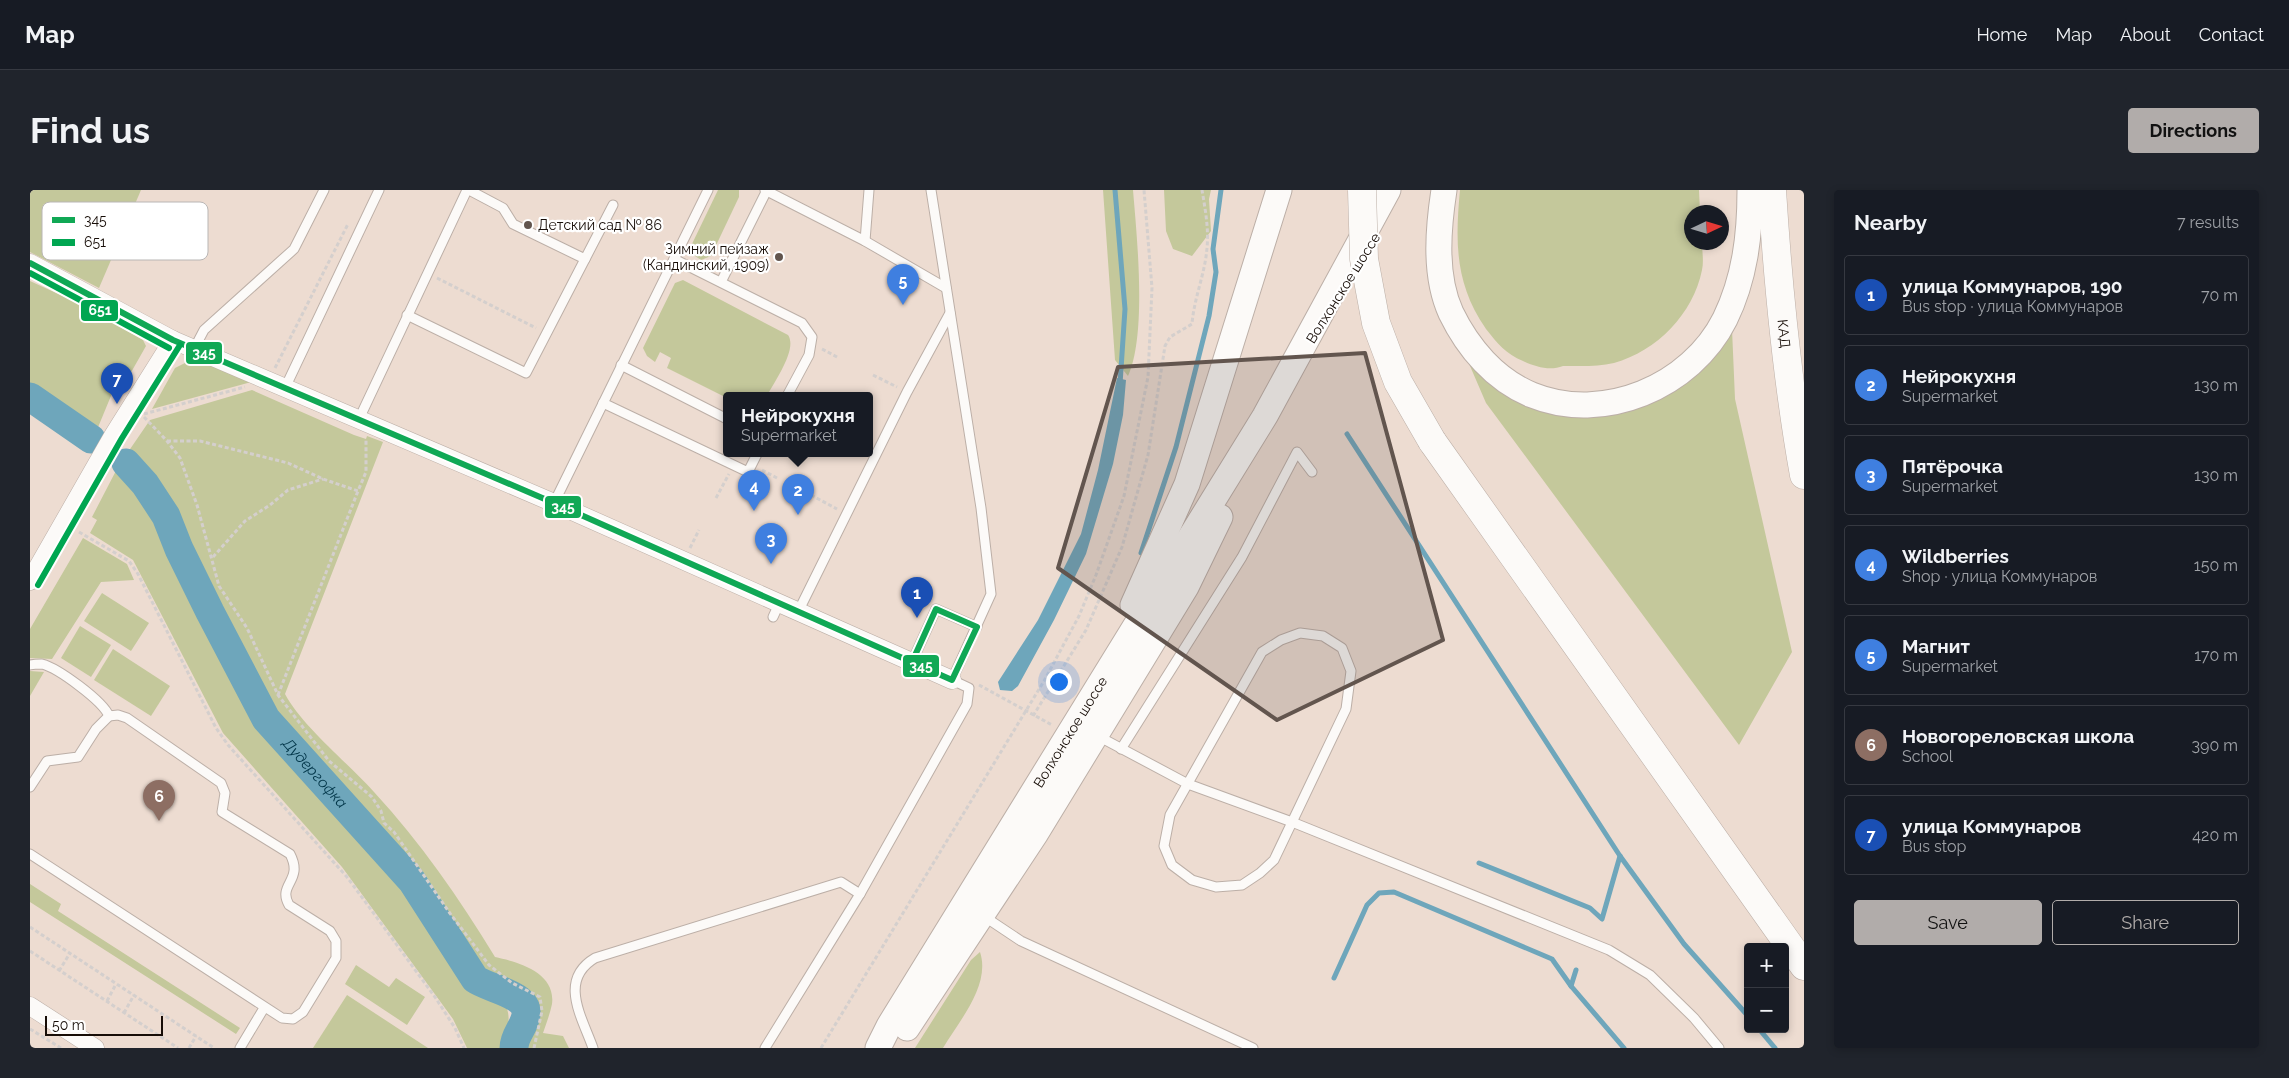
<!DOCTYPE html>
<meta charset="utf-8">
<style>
body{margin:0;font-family:Raleway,sans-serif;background:#20242c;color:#f1f3f6}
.controls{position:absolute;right:15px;bottom:15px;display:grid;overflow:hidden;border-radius:5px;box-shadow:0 2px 8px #0003}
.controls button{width:45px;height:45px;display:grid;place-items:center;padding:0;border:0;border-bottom:1px solid #363941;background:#171b24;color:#f1f3f6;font:25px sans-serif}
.compass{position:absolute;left:1654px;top:15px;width:45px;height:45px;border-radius:50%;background:#171b24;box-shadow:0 2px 8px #0003;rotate:86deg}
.scale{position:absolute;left:15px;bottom:12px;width:118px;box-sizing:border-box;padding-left:5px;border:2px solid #170d07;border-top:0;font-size:14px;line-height:18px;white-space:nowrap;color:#170d07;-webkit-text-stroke:4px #fff;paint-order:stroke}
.you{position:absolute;left:1028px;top:491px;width:18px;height:18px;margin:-12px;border:4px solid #fff;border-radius:50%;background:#1a73e8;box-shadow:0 0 0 8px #1a73e833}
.badge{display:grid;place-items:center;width:32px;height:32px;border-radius:50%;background:#b1acaa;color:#fff;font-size:16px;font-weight:700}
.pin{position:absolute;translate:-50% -41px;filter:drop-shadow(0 1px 2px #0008)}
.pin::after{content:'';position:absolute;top:26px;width:18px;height:15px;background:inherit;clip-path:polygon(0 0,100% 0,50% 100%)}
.popup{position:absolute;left:693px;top:202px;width:150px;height:65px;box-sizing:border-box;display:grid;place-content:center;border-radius:5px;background:#171b24;filter:drop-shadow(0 1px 4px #0005);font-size:16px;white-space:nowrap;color:#9ea1a6}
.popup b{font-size:19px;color:#f1f3f6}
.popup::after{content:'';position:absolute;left:50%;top:100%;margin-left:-10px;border:10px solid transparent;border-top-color:#171b24}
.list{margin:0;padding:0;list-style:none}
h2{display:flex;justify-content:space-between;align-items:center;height:65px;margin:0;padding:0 20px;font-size:21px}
h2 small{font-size:16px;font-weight:400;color:#9ea1a6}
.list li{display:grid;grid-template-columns:32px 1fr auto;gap:15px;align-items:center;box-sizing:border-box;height:80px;margin:0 10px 10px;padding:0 10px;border:1px solid #363941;border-radius:5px}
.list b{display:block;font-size:19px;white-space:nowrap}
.list p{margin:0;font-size:16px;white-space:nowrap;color:#9ea1a6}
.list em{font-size:16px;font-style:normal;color:#9ea1a6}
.actions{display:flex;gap:10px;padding:15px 20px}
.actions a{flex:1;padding:11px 0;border:1px solid #b1acaa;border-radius:5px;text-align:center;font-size:18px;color:#b1acaa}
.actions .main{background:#b1acaa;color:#111}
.map{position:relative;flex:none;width:1774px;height:858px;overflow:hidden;border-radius:5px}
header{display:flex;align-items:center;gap:30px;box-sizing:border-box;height:70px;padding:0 25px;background:#171b24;border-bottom:1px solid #363941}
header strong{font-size:24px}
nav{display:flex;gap:28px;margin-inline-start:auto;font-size:18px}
.intro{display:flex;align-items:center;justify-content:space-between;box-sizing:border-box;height:120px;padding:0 30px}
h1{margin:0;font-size:35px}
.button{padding:12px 22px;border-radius:5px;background:#b1acaa;color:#111;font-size:18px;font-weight:700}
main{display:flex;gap:30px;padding:0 30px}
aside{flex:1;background:#171b24;border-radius:5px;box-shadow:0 2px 8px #0003}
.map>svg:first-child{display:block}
</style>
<header>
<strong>Map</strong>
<nav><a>Home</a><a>Map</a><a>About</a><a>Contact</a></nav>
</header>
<div class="intro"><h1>Find us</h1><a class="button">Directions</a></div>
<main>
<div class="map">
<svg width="1774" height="858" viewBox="0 0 1774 858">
<rect width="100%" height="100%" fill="#eddcd1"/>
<g fill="#c4c89b">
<polygon points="0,0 111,0 69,98 0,62"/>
<polygon points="688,0 709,0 709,7 681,66 671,70 662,64 661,56"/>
<path d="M1073,0H1103C1107,48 1117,144 1098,186L1085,170Z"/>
<polygon points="1134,0 1181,0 1179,9 1181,41 1162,66 1143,59 1136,41"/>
<path d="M1430,0H1669L1670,22H1662V52L1672,53C1672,61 1674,71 1672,80C1663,124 1627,161 1584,173C1568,177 1550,176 1533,176C1520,181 1506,177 1493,171C1476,164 1467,153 1456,139C1425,94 1425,53 1430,0Z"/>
<path d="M653,90L758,145C768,159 744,192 737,206L697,208L637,178L641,168L630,162L625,172L617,166L613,158L645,93Z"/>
<polygon points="0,91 48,113 113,150 116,156 95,193 83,201 64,247 0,201"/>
<polygon points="1702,139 1705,209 1762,462 1709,555 1456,213 1437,169 1496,216 1517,223 1542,226 1571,224"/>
<polygon points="163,169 174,169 225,191 122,219 145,178"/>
<path d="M222,200L324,245L336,249L337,246L353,252L255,504C272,536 318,573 344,602C391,653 429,708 465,767C488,772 526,782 522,814C520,824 516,834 513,843L533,846L539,858H490L488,854L501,820L493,804L455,794L351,638L254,540L230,507L126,303L96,265L120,230Z"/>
<path d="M90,273L117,302L225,519L242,541L376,691L435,784C447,797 471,803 477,819C482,833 473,845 480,858H437L423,829L312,677L193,543L103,370L60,343L67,330L62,327Z"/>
<polygon points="53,348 97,374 104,390 71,392 22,469 0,468 0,439"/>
<polygon points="72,403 119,433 101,461 54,431"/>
<polygon points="50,436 81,455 61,487 31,468"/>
<polygon points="83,459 140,496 121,526 64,490"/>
<polygon points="0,481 14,482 0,506"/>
<polygon points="0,694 31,714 28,721 210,838 206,844 0,712"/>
<path d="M950,762C961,795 929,831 913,858H885L941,770Z"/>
<polygon points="326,775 359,797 366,788 395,807 377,835 315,794"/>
<polygon points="317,805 398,858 283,858"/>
</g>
<polygon fill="#6ea6bb" points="1087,188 1096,190 1093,225 1083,274 1056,364 1024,430 988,496 982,501 970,500 968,492 1008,430 1051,344 1068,280"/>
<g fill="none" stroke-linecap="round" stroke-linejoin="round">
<g stroke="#6ea6bb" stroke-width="5">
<polyline points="1085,0 1095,119 1090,194"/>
<polyline points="1317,244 1590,666 1654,754 1718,826"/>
<polyline points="1111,363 1146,257 1179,126 1186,82 1183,59 1191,0"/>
<polyline points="1449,673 1560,718 1572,729 1590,666"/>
<polyline points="1546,780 1541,796 1594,858"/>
<polyline points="1304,788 1337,715 1349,703 1364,702 1522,769 1541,796"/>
<polyline points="1729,839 1745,858"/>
</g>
<g stroke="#6ea6bb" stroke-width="29">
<polyline points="0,207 61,249"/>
<path id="s1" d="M96,273L115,294L136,326L149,359L180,422L236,529L382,691L445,789C459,799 499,804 496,825C494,838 484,845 484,858"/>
</g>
<g stroke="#bcafa7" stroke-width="11">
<g id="lane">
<polyline points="439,0 473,18 483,34 555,69"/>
<polyline points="735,0 835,51 916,98"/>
<polyline points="835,51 839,0"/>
<polyline points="644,69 772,133 782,147 779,165 757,206"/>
<polyline points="691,92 737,0"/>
<polyline points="377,125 496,183 583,15"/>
<polyline points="164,159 174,140 264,59 294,0"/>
<polyline points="591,175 697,229"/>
<polyline points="255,198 349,0"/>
<polyline points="573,213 718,282 727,264"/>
<polyline points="329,229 437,0"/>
<polyline points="524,313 678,0"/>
<polyline points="768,422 877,202 920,123"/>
<polyline points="743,427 749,414"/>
<polygon points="1270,443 1293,446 1312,458 1321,481 1316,519 1244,670 1230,683 1212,695 1186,697 1162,690 1142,675 1134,656 1140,625 1232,462 1251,450"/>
<polyline points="882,472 906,419 947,437"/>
<path d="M0,475C4,474 8,474 12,474C28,478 73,511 79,526L88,525L97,528L191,593L195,603L192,622L260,664C274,691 247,694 259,715L300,741L306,751V768L273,822L263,829L252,828L0,664"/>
<polyline points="1066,545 1158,594 1262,632 1579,760 1620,785 1664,828 1689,858"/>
<polyline points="1091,559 1212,367 1267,262 1282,282"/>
<polyline points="0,597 17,571 48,567 66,539 79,526"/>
<polyline points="952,725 991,751 1223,858"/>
<polyline points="210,858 234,818"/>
<path d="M563,858C552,827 528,790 565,768L811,692L830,704"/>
<polyline points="735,858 830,704 937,514 939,498 922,490 961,404 951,318 901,0"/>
</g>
</g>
<g stroke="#bcafa7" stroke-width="19">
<g id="street">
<polyline points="0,73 143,150 524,313 922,490"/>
<polyline points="0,391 84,244 143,150"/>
<polyline points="0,816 65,858"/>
</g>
</g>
<g stroke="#bcafa7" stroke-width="27">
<g id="secondary">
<path d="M1414,0C1408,39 1404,86 1421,123C1438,158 1465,190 1502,205C1573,234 1661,197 1695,129C1715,88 1720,45 1720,0"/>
<polyline points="1103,415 1157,294 1249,0"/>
<polyline points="877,838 1006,643 1114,466 1156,397 1190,327"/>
<path id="s2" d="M848,858L859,836L1235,226L1358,0"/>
</g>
</g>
<g stroke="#bcafa7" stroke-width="29">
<g id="highway">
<path id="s3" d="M1742,0C1748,95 1757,191 1774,285"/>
<polyline points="1402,251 1774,776"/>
</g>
</g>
<g stroke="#d4cfcd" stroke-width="3" stroke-dasharray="4 2.5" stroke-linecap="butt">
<polyline points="407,88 506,138"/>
<polyline points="792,159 809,168"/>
<polyline points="245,178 318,34"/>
<polyline points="843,185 867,197"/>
<polyline points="114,224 215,197"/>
<polyline points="114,227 137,251 150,268 167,315 189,396 217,438 248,505 299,571 342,607 351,621 354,633 364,642 419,722 459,775 482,793 510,807 512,821 504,858"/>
<polyline points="137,251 170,251 258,273 293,289 328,301 336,282 336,250"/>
<polyline points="732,280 747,288"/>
<polyline points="781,305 807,319"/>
<polyline points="686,308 699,284"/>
<polyline points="49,342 99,371 108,384 186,538 198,555 317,687 405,807 425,838 434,858"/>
<polyline points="660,358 669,340"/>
<polyline points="183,367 215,331 240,315 258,300 293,289"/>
<polyline points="949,495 1022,535"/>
<polyline points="248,505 328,301"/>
<path d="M1003,526L1056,440L1092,357L1118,265L1135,156L1140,147L1162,134C1164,108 1175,84 1177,58C1179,39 1175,18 1172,0"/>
<polyline points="0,737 184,858"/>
<polyline points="0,761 148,858"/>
<polyline points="29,781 40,763"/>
<polyline points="77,811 86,794"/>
<polyline points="94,823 104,805"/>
<polyline points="0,839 31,858"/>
<polyline points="159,858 166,846"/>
<polyline points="791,858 1014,491 1049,426 1066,385 1094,306 1118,187 1122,98 1114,0"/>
</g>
<use href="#lane" stroke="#fcfaf8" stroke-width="9"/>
<use href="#street" stroke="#fcfaf8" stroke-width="18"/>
<use href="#secondary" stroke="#fcfaf8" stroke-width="25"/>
<use href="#highway" stroke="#fcfaf8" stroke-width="28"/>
<g stroke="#bcafa7" stroke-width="29" stroke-linecap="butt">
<polyline id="highway-bridge" points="1332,0 1334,69 1346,133 1368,192 1402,251"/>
</g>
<use href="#highway-bridge" stroke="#fcfaf8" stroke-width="28"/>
<g stroke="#fff" stroke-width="10">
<polyline id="bus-1" points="0,73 143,150 524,313 922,490 947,437 906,419 882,472"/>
</g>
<g stroke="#fff" stroke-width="10">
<g id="bus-2">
<polyline points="0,83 139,158"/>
<polyline points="8,395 92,248 150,155"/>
</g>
</g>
<use href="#bus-1" stroke="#10a855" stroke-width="6"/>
<use href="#bus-2" stroke="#00a651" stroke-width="6"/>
</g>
<path fill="#62554e" fill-opacity="0.2" stroke="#62554e" stroke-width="4" stroke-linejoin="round" d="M1335,163L1413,450L1247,530L1028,378L1088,177Z"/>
<g fill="#62554e" stroke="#fff" stroke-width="2">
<circle cx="498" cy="35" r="5"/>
<circle cx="749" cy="67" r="5"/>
</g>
<g text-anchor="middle" stroke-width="4.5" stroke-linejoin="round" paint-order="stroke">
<g font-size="14" fill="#170d07" stroke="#fff" text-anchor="start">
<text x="508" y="40">Детский сад № 86</text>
<text x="739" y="64" text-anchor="end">Зимний пейзаж<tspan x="739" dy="16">(Кандинский, 1909)</tspan></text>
</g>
<g font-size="14" fill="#170d07" stroke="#fff">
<text transform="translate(1313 98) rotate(-58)" y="5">Волхонское шоссе</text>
<text dy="5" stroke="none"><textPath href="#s3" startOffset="144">КАД</textPath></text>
<text dy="5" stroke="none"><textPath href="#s2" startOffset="370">Волхонское шоссе</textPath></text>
</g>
<g font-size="15" font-style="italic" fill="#003548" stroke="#fff">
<text dy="5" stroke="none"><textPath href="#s1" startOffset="366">Дудергофка</textPath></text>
</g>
</g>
<rect x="12" y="12" width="166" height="58" rx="8" fill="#fff" stroke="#b9b6b5" stroke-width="1"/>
<rect x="22" y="27" width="23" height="6" fill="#10a855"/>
<rect x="22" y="49" width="23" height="7" fill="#00a651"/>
<g font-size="14" fill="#170d07">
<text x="54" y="35">345</text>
<text x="54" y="57">651</text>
</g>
<g stroke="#fff" stroke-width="2">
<rect x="50" y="109" width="39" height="23" rx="5" fill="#00a651"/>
<rect x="155" y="151" width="38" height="24" rx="5" fill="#10a855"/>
<rect x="514" y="305" width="38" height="24" rx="5" fill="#10a855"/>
<rect x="872" y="464" width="38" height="24" rx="5" fill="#10a855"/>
</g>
<g font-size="14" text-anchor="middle" font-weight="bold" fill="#fff">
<text x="70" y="125">651</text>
<text x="174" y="168">345</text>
<text x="533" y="322">345</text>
<text x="891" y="481">345</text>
</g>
</svg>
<div class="controls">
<button>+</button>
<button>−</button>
</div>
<svg class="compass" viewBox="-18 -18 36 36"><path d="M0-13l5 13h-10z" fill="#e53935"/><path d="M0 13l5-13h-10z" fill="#9ea1a6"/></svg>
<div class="scale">50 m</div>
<div class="you"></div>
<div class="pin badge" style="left:887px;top:428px;background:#1a4fb4">1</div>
<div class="pin badge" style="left:768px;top:325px;background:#3f7fe0">2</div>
<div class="popup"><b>Нейрокухня</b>Supermarket</div>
<div class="pin badge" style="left:741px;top:374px;background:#3f7fe0">3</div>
<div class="pin badge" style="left:724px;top:321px;background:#3f7fe0">4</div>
<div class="pin badge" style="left:873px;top:115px;background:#3f7fe0">5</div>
<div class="pin badge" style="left:129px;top:631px;background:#8d6e63">6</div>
<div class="pin badge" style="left:87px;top:214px;background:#1a4fb4">7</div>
</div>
<aside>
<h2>Nearby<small>7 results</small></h2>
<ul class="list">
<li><span class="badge" style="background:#1a4fb4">1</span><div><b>улица Коммунаров, 190</b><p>Bus stop · улица Коммунаров</p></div><em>70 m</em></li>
<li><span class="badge" style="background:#3f7fe0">2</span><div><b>Нейрокухня</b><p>Supermarket</p></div><em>130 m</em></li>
<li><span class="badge" style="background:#3f7fe0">3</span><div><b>Пятёрочка</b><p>Supermarket</p></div><em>130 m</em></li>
<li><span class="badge" style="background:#3f7fe0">4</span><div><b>Wildberries</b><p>Shop · улица Коммунаров</p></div><em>150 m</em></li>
<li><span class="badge" style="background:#3f7fe0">5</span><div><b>Магнит</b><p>Supermarket</p></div><em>170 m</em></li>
<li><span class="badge" style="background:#8d6e63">6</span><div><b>Новогореловская школа</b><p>School</p></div><em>390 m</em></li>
<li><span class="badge" style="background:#1a4fb4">7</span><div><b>улица Коммунаров</b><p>Bus stop</p></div><em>420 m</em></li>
</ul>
<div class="actions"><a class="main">Save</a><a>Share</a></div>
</aside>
</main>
